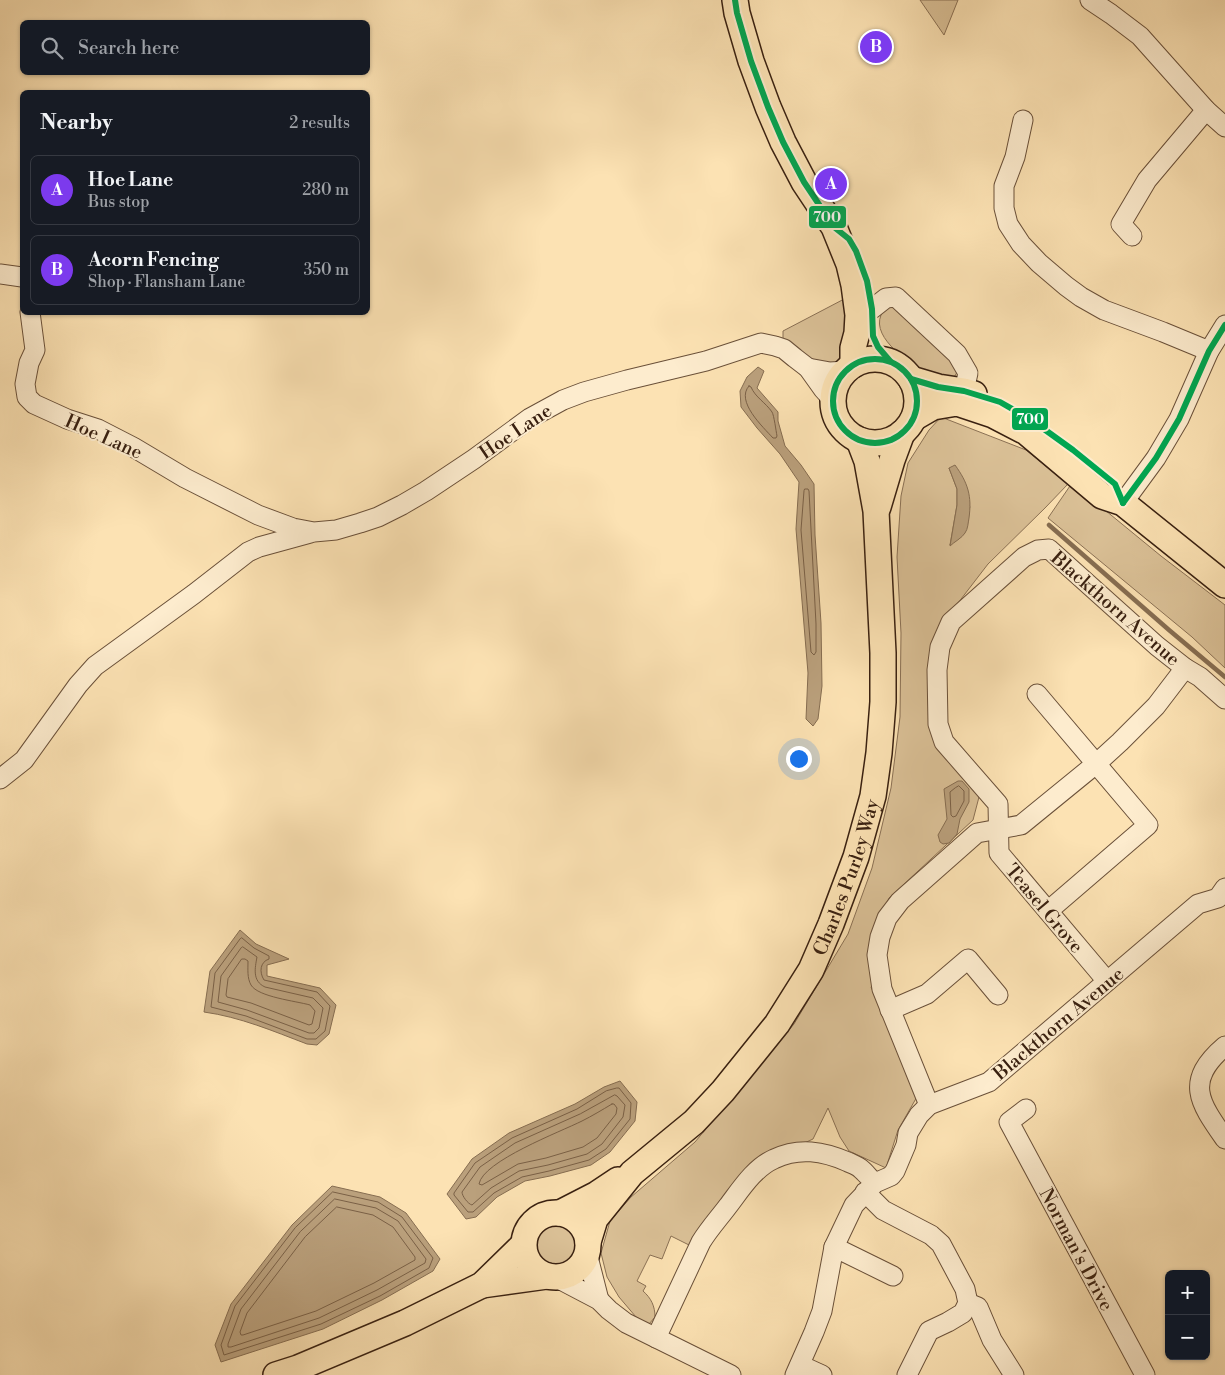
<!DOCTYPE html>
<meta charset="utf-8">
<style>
body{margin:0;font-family:"Libre Bodoni",serif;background:#20242c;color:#f1f3f6}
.controls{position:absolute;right:15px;bottom:15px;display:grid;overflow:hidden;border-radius:8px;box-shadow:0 1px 4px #0004}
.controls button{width:45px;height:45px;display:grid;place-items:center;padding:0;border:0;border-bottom:1px solid #363941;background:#171b24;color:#f1f3f6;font:25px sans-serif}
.you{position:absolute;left:798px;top:758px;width:18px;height:18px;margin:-12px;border:4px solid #fff;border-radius:50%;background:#1a73e8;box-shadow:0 0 0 8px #1a73e833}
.badge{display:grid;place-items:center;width:32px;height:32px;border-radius:50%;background:#7c3aed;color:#fff;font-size:16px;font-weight:700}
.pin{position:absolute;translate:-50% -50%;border:2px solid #fff;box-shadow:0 1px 5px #0006}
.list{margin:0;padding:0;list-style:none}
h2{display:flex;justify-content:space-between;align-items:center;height:65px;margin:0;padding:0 20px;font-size:21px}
h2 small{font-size:16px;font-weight:400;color:#9ea1a6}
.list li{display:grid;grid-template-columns:32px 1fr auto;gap:15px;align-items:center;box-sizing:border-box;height:70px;margin:0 10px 10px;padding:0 10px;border:1px solid #363941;border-radius:8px}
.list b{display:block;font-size:19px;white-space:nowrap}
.list p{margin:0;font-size:16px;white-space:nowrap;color:#9ea1a6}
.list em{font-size:16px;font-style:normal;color:#9ea1a6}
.icon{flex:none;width:28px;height:28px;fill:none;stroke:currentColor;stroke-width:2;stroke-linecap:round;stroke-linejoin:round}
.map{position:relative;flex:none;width:1225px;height:1375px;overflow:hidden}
.search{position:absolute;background:#171b24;box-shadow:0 1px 4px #0004;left:20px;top:20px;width:350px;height:55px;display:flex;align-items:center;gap:12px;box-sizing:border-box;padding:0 18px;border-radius:8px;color:#9ea1a6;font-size:19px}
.panel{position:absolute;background:#171b24;box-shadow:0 1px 4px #0004;left:20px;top:90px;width:350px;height:225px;border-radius:8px}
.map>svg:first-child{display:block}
</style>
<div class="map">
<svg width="1225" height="1375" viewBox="0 0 1225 1375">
<rect width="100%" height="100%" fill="#fce2b3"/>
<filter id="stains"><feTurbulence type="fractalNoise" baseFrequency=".004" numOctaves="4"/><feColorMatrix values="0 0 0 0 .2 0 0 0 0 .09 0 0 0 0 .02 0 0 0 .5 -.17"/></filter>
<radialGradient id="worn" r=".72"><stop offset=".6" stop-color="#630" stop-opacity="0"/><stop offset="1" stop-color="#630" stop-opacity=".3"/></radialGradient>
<g fill="#dbc197" stroke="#8a7054" fill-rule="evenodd">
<polygon points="920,0 958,0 944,35"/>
<polygon points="848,297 851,326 842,357 837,362 829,366 818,365 783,339 783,331"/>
<path d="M895,304L959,369L953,379C945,378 937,377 930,374C912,365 871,339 881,315C884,308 888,306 895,304Z"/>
<path d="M941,417L1026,450L1068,484L1045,508L988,564L948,616L933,647L928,682L929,727L942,748L979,797L973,820L889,898L872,938L875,982L871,987L918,1095L898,1130L886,1168L849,1151L840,1137L828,1108L813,1139L798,1146L776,1154L689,1245L671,1236L662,1259L650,1255L637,1281L646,1286L643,1291C651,1298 655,1306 655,1317L649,1324L636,1317L619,1297L607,1277L601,1253L610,1221L631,1197L695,1142L794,1024L848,934L872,868L891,788L900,717L901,633L897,557L901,496L908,463L929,430ZM949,468L970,507L950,545L957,505V489Z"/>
<polygon points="1072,483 1161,556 1225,605 1225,668 1192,637 1048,518"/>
<circle cx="555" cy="1244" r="23"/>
</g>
<g fill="#baa07c" stroke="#866d51">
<polygon points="758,367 764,371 757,388 778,412 778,421 785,446 801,465 814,484 815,535 821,623 822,686 818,719 813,726 806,719 808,673 796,529 799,482 780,454 757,428 741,407 740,391 747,377"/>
<path d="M955,465C968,483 972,496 969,518C968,523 968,529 965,533C962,538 954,542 950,546L957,505V489L949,468Z"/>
<polygon points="958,781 962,781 969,789 969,802 960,819 957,834 949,843 943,844 940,842 938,835 947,819 944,789"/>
<path d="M240,930L256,944L289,959L267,965V976L320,988L336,1005L329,1034L317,1045L307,1044C273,1031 240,1017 204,1012L210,971Z"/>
<polygon points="620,1081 637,1102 635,1121 610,1152 591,1165 550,1176 525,1181 497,1197 476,1217 466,1219 447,1194 472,1159 509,1133 575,1104 604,1087"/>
<polygon points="332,1186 380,1197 406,1213 440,1259 433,1271 382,1300 323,1329 221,1362 215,1345 231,1304 292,1225"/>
</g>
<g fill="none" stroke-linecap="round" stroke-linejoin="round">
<g stroke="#7a6046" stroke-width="1">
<path d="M749,386L751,387C755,397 766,403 772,412C774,415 776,431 777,436L776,438H773C763,427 735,401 749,386Z"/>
<polygon points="805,489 808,489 809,491 816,624 816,652 814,655 811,652 801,530 804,491"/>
<polygon points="959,786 964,791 964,801 956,816 953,817 951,815 950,792 955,788"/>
<path d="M242,938L254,948L269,956V959C260,962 259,972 264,980L317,992L330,1006L325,1031L316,1039H307L246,1016L211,1007L215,973L240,939Z"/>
<path d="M243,947L257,957C255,968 252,981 265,987L313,998L323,1008L319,1028L314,1033H309L247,1010L218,1002L221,976L241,948Z"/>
<path d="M242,959H245L248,961C248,969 247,978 251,985C258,997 296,1001 310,1005L315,1011L312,1024L309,1025L251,1003L227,997L226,995L228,979Z"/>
<polygon points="617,1088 619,1088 631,1103 630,1119 606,1149 589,1160 549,1171 522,1177 494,1193 473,1212 468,1212 454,1195 454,1193 475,1163 512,1138 577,1109 606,1091"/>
<path d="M615,1095L617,1096L625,1105L623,1117L602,1144L587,1154L548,1165L519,1171L491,1188L472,1205C468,1204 462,1196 462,1192L480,1167L515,1143L580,1114Z"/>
<path d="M612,1104H614L617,1108L616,1114L597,1138L583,1147L546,1158L518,1164L482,1185L479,1184C483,1161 560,1132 582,1121C592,1116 602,1110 612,1104Z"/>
<polygon points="333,1192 378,1202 402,1217 433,1258 429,1268 380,1296 321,1324 224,1355 221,1345 235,1306 295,1228"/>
<polygon points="335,1199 376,1208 398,1221 426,1259 425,1263 377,1290 319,1318 231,1347 228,1347 228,1344 241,1309 300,1232"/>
<polygon points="337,1207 373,1215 393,1227 415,1257 415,1260 374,1283 316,1311 243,1335 241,1335 240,1332 247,1313 305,1237"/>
</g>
<polyline stroke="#866d51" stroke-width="4.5" points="1049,525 1169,630 1225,677"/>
<g stroke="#6a5039" stroke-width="21">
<g id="minor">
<polyline points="1090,0 1111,14 1140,36 1206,110 1225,127"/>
<polyline points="1023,120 1015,157 1004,186 1004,208 1008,224 1021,244 1039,263 1066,286 1081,297 1104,310 1163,332 1209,351"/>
<polyline points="1132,236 1121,224 1147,180 1206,110"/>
<polyline points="0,274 22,277"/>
<polyline points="872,309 886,298 896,297 957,354 968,373 964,391"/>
<polyline points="30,312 35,350 29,363 25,384 27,397 34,404 67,419 98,429 133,447 185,478 258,515 293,528 314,532 336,530 360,523 378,517 402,505 426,491 474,459 530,418 563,400 584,392 627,380 706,361 761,343 775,346 784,349 795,358 808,368 823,389 833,400"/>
<polyline points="808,368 830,372 846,371"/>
<polyline points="1123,503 1156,458 1179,419 1209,351 1225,325"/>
<polyline points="1037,694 1148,825 1048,911"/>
<polyline points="0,779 24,760 78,685 95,666 194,594 248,552 259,547 310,533"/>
<polyline points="1107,981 999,853 998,804 944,742 938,724 937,670 940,647 951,622 1024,557 1038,550 1049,549 1157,646 1185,668 1200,677 1225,699"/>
<polyline points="890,1010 927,994 968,959 998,995"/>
<path d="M1225,1046C1184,1081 1199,1102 1225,1139"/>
<polyline points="929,1105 882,989 877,955 880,937 887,918 900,901 977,833 1021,825 1097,763 1120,742 1156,706 1185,668"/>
<polyline points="1026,1109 1009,1122 1145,1375"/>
<polyline points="865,1192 883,1210 931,1235 941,1244 965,1289 968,1303 963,1313 948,1322 929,1331 907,1375"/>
<polyline points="834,1247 893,1276"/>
<polyline points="587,1253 599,1300"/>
<polyline points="557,1278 599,1300 609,1310 626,1323 731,1375"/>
<polyline points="968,1303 978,1307 992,1340 1014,1375"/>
<path d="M656,1338L701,1242C709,1229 719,1218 728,1206C741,1189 754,1168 774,1159C799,1147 823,1151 848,1162C852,1164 858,1166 861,1169C866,1173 870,1179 875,1183"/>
<polyline points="800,1365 822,1375"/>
<polyline points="795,1375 814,1332 822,1311 834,1247 854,1205 875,1183 891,1176 895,1171 906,1145 908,1133 919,1115 929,1105 989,1082 1198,904 1218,898 1225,888"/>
</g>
</g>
<g stroke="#392010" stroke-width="28">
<g id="major">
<polyline points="735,0 737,13 751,61 768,107 783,142 804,182 834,227 849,264 854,285 858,315 857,333 853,348 853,365"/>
<circle cx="875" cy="401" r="42"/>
<polyline points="911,379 938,387 964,391 974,394"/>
<polyline points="914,418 933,407 957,403 993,415 1026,432 1102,496 1123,503 1225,585"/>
<polyline points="878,507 892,460 902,433"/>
<circle cx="556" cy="1245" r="32"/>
<polyline points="560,1213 597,1194 618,1180"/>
<path id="s1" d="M588,1242L595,1219L632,1173L694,1122L723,1091L777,1024L811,970L831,924L856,857L873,796L879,753L883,702V653L876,511L867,461L859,440"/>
<polyline points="482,1285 547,1276"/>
<polyline points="276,1375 298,1368 405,1323 482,1285 523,1245"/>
</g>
</g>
<use href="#minor" stroke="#fdecce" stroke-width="19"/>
<use href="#major" stroke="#fce2b3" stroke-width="25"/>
<g stroke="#fdecce" stroke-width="10">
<g id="bus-1">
<polyline points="735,0 737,13 751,61 768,107 783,142 804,182 834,227 849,239 856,251 867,281 872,309 873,336 878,347 890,361"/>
<circle cx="875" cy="401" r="42"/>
<polyline points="911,379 938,387 964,391 1000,402 1030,419 1073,450 1115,484 1123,503"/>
<polyline points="1123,503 1156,458 1179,419 1209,351 1225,325"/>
</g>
</g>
<use href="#bus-1" stroke="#00a651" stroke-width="6"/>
</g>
<g text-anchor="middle" stroke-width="4" stroke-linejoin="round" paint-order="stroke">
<g font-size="19" fill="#392010" stroke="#fdecce">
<text transform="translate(515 431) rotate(-34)" y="7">Hoe Lane</text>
<text transform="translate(104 436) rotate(24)" y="7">Hoe Lane</text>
<text transform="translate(1116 608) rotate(41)" y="7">Blackthorn Avenue</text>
<text dy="7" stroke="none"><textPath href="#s1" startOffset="455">Charles Purley Way</textPath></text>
<text transform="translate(1045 908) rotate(50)" y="7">Teasel Grove</text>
<text transform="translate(1058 1023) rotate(-40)" y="7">Blackthorn Avenue</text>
<text transform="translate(1077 1249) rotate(62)" y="7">Norman's Drive</text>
</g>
</g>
<g stroke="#fdecce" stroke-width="2">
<rect x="808" y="205" width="39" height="24" rx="5" fill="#00a651"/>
<rect x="1011" y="407" width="38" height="24" rx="5" fill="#00a651"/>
</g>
<g font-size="14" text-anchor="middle" font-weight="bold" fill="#fff">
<text x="827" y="222">700</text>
<text x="1030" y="424">700</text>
</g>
<rect width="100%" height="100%" filter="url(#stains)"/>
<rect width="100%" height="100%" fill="url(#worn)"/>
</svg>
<div class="controls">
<button>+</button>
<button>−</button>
</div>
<div class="you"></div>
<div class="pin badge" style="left:831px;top:184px">A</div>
<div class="pin badge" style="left:876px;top:47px">B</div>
<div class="search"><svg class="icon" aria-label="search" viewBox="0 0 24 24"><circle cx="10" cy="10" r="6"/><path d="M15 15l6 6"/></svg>Search here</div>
<section class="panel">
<h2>Nearby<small>2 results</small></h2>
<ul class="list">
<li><span class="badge">A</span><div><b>Hoe Lane</b><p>Bus stop</p></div><em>280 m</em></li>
<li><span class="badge">B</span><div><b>Acorn Fencing</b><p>Shop · Flansham Lane</p></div><em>350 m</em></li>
</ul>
</section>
</div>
